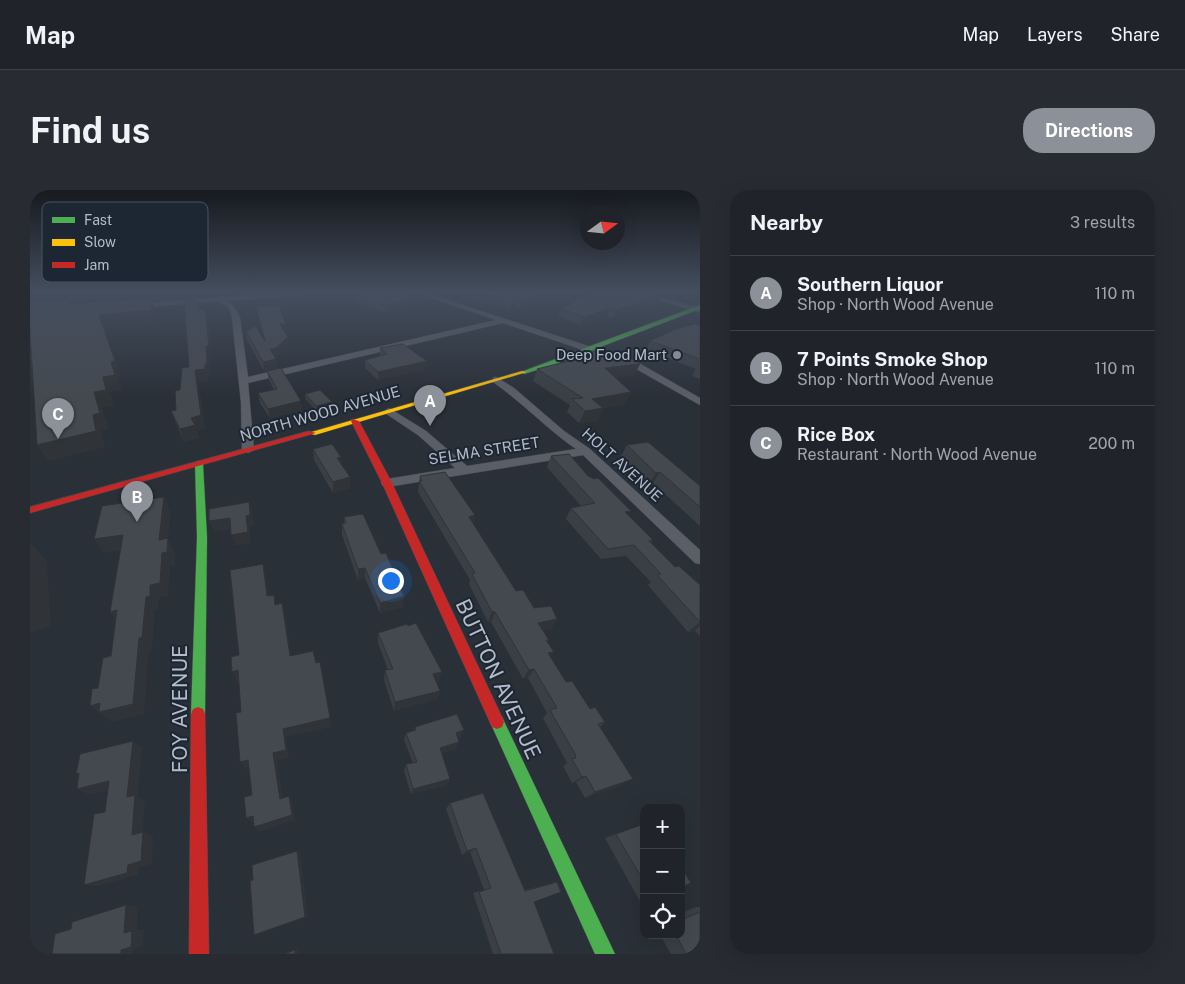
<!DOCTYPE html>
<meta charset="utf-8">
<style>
body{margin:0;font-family:"Public Sans",sans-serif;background:#282c32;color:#f1f3f6}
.controls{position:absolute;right:15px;bottom:15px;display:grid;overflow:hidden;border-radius:10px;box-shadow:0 5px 20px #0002}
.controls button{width:45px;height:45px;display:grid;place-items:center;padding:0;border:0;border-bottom:1px solid #3d4147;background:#20242a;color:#f1f3f6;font:25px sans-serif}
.compass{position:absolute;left:550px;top:15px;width:45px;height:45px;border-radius:50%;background:#20242a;box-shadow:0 5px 20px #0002;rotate:75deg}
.you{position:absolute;left:360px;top:390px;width:18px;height:18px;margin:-12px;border:4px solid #fff;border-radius:50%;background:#1a73e8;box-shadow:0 0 0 8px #1a73e833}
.badge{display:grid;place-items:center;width:32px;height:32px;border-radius:50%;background:#8c9099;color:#fff;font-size:16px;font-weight:700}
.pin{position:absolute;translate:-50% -41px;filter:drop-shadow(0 1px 2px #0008)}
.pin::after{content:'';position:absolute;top:26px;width:18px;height:15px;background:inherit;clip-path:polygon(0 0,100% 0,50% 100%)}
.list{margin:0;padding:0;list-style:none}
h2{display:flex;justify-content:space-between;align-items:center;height:65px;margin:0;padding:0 20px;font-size:21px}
h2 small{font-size:16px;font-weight:400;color:#a2a4a8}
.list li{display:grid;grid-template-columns:32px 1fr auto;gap:15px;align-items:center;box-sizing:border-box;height:75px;padding:0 20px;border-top:1px solid #3d4147}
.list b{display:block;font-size:19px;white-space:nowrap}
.list p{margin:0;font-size:16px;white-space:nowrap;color:#a2a4a8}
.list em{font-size:16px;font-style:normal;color:#a2a4a8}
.icon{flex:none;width:28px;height:28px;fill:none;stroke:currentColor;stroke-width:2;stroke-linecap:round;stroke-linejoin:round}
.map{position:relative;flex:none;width:670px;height:764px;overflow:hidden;border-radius:20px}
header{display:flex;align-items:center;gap:30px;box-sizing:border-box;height:70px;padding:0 25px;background:#20242a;border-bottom:1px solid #3d4147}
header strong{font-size:24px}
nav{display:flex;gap:28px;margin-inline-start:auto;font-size:18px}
.intro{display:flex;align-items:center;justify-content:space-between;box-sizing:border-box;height:120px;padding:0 30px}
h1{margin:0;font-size:35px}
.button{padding:12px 22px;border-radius:20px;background:#8c9099;color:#fff;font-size:18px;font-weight:700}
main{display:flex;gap:30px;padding:0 30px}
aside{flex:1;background:#20242a;border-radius:20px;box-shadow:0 5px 20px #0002}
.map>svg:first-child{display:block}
</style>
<header>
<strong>Map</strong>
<nav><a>Map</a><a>Layers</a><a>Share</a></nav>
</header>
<div class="intro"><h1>Find us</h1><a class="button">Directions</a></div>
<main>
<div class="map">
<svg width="670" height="764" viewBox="0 0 670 764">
<rect width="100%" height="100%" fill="#2a3038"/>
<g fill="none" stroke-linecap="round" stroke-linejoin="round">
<g stroke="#484c53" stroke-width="1">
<g id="street">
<polygon points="273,101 299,101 296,103 197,111 204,116 210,128 218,187 466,130 381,101 390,101 607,172 670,208 670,215 601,176 473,133 218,193 224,260 218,263 212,260 211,212 202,128 199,118 189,111 104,118 101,116 104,114"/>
<polygon points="594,101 604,101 670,118 670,122"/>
<path d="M466,187L484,198L534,241L560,259L670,360V374L665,373L553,265L357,297L353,296L351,293L353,290L357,289L425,278L388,245L355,223L354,221L359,218L396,241L437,276L546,259C517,239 492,212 463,192V188Z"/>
</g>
</g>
<g stroke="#484c53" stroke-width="1">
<g id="fast">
<polygon points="670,115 670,119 523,175 494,184 491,182"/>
<polygon points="169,271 173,274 177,347 175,524 173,529 168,531 163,529 161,524 167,347 165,274"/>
<polygon points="467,525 472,527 585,764 565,764 460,532 462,527"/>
</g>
</g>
<g stroke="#484c53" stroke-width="1">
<polygon id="slow" points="492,181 497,182 285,245 278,243"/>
</g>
<g stroke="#484c53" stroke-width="1">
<g id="jam">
<polygon points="322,229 329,231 362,293 472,527 474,532 472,537 467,539 462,537 352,293 321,231"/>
<polygon points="279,241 286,243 0,323 0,317"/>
<polygon points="168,517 173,519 175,524 179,764 159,764 161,524 163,519"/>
</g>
</g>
<use href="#street" fill="#5a5e66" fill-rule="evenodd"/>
<use href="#fast" fill="#4caf50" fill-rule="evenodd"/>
<use href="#slow" fill="#ffc107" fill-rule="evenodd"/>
<use href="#jam" fill="#c62828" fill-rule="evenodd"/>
</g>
<g fill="#3a3f45">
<polygon points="290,101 366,101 381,107 381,114 355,123 325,111 295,113 291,105"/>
<polygon points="418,101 536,101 490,119 485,117 479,120"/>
<polygon points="565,101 645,101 645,102 633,106 629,106 627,114 583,128 577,126 551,135 528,127 531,119"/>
<polygon points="226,117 258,142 255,142 258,147 259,156 247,167 245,167 248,178 234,181 217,150 216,141 234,149"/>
<polygon points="175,119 178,130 182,167 179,168 180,185 178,185 178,191 168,192 175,238 167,240 169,248 154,252 141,221 146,220 150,200 159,177 170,120"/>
<polygon points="670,136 670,189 662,186 666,179 615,160 620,151"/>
<polygon points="350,158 397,171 396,179 348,190 335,178 335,170 350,166"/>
<polygon points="578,165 610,174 604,185 585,188 601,202 594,215 573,218 567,231 549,233 537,222 540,215 503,191 507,179 536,172 537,168"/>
<polygon points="237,181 271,211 272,220 240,228 230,213 228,203 244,200 239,190"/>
<polygon points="275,204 302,217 287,221 275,209"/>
<polygon points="597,255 670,296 670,336 623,293 619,294 591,266"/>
<polygon points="283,259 311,274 320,287 320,298 303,303 284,270"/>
<polygon points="521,266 558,286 623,350 621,353 645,377 670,395 670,446 665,441 658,442 618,395 621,392 596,366 571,369 536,329 541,318 551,316 517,277"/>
<polygon points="390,286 445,325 443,333 486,401 504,418 527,429 521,439 513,440 519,450 517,452 520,467 536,492 560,519 575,532 570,537 592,595 555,608 546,592 542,593 533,576 537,573 536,571 513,528 517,523 498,488 493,489 461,432 458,432 439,394 440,390 388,302"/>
<polygon points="314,327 351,364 362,382 374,406 373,417 350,423 335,388 328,390 312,345 312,334 314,333"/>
<polygon points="348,443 409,491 406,491 410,501 407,509 364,521 354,490 355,480 358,480 348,453"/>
<polygon points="385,537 434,540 430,548 428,549 426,559 411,563 420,589 417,595 381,604 374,581 376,574 383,573 374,550 376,543 384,541"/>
<polygon points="420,613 494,700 527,692 504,712 524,764 463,764 443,703 454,700 440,662 432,665 416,619"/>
<polygon points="614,634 614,709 609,710 575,648"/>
<polygon points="666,717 670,717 670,764 641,764 630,745 651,745 651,723"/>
</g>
<g fill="#303338">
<polygon points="44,101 55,101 53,103 57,110 53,115 0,119 0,106"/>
<polygon points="201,101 217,101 201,104"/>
<polygon points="217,101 239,101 218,103"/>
<polygon points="520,101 536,101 490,119 492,111"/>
<polygon points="635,101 645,101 645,102 633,106"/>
<polygon points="324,104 325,111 295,113 294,106"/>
<polygon points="631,106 627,114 583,128 586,120"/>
<polygon points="381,107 381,114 355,123 356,116"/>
<polygon points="121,109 126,122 127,134 75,139 92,186 88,187 92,200 80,202 84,216 72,218 79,239 71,241 75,257 19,271 7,255 63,225 64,202 81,172 69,125"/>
<polygon points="487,110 485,117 479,120 481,112"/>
<polygon points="580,118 577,126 551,135 554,127"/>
<polygon points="175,119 178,130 182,167 179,168 180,185 178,185 178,191 168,192 175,238 167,240 169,248 154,252 150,239 161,228 165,180"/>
<polygon points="250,134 256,134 258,142 251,143"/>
<polygon points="258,147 259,156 247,167 241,168 240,159"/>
<polygon points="246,169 248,178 234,181 233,172"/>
<polygon points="397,171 396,179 348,190 348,182"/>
<polygon points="610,174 604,185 570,190 575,178"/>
<polygon points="601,202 594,215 573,218 567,231 549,233 555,221 562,209"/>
<polygon points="271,211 272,220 240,228 238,219"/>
<polygon points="302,212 302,217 287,221 286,216"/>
<polygon points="311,267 312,278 307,268"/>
<polygon points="630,282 623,293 619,294 626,283"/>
<polygon points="320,287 320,298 303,303 303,292"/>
<polygon points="134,307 141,321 138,349 145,362 145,376 140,377 138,406 129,408 128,420 125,420 122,460 119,461 114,524 82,532 60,516 109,448 116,407 120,395 129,350"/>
<polygon points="219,312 222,323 224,336 219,337 221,353 205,356 201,345 216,326"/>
<polygon points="445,325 442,336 439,327"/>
<polygon points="200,328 203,339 184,342 179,331"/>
<polygon points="93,345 102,359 74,363 64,349"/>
<polygon points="0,352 17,371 21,436 0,443"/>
<polygon points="233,374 236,386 240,418 237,406"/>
<polygon points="335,378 335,388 328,390 328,379"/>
<polygon points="374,406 373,417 350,423 350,413"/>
<polygon points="252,413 255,424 263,477 260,466"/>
<polygon points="87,420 90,435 80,422"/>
<polygon points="462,422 465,422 461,432 458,432"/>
<polygon points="527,429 521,439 502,443 508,433"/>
<polygon points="670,432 670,436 665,441 658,442"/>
<polygon points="524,462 517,471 518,463"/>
<polygon points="504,479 498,488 493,489 499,480"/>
<polygon points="208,480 213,490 207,492 202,482"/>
<polygon points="412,482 409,491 400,493 403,484"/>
<polygon points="410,501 407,509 364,521 365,512"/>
<polygon points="300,528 302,537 256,547 259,568 247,571 254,615 250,609 243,563 253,539"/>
<polygon points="434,540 430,548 422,551 426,543"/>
<polygon points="103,551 112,558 108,607 115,611 113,642 123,646 122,674 109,677 108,685 68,696 54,695 98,675 102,645 97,607"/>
<polygon points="429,552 426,559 407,565 410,558"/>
<polygon points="218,570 223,577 216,579 210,572"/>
<polygon points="556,586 546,592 542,593 552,587"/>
<polygon points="420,589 417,595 381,604 383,599"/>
<polygon points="603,589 592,595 555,608 565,602"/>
<polygon points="79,591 90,597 59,605 47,599"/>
<polygon points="259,606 262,612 265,630 229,642 224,637"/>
<polygon points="223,626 229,631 222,633 216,628"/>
<polygon points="446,658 440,662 432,665 437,661"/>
<polygon points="267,661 270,664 278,727 230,744 224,745"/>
<polygon points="96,715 108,716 107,740 114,740 113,756 104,759 103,764 91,764 94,743"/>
<polygon points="268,759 269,764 265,764 265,760"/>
</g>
<g fill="#444950" stroke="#303338">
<polygon points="0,101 48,101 47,102 0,106"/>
<polygon points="291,101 366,101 381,107 356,116 324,104 294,106"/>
<polygon points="444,101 520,101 492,111 487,110 481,112"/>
<polygon points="565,101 614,101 631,106 586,120 580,118 554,127 531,119"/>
<polygon points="121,109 122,120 69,125 85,171 81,172 85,185 73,187 76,200 64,202 70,223 63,225 66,241 7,255 0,141 0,113 41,110 39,114"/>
<polygon points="167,109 169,120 175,119 179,156 176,156 177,173 175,174 175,179 165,180 171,225 161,228 165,235 150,239 141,221 146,220 145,201 150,200 152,178 159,177 154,110"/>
<polygon points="249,115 256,134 250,134 258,147 246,158 240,159 246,169 233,172 216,141 226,136 235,151 226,117"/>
<polygon points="665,134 670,136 670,169 620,151 646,139"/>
<polygon points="373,154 397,171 348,182 335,170 357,164 350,158"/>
<polygon points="571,160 578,165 591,162 610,174 575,178 601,202 562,209 573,218 555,221 542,209 553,208 507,179 543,170 537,168"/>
<polygon points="251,178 271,211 238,219 228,203 247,199 237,181"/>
<polygon points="290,200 302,212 286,216 275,204"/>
<polygon points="618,252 670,296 670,317 630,282 626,283 597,255"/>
<polygon points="302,254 311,267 307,268 320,287 303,292 283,259"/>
<polygon points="539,264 558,286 564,289 568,288 601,321 595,322 623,350 619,351 645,377 649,376 670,395 670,432 627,385 631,384 604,355 578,359 541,318 565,313 521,266"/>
<polygon points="415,282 445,325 439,327 486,401 493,400 504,418 521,416 527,429 508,433 519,450 516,450 524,462 518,463 536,492 542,491 560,519 565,517 575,532 568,534 603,589 565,602 556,586 552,587 542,569 546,568 545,564 520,520 527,518 504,479 499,480 465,422 462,422 442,384 445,383 389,291 392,291 390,286"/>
<polygon points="134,307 129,350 138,348 137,362 132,363 130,393 120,395 120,406 116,407 112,448 109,448 103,514 69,522 70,513 60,516 62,499 68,498 73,468 81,466 87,420 80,422 93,345 64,349 72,316"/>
<polygon points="219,312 220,325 216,326 218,342 201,345 200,328 179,331 179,319"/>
<polygon points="333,324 351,364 356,363 363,379 361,379 374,406 350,413 335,378 328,379 312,334 316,333 314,327"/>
<polygon points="233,374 237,406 244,405 245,415 252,413 260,466 283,461 286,473 290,472 300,528 253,539 256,560 243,563 250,609 259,606 262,625 224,637 223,626 216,628 214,607 222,605 218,570 210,572 206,523 211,522 208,480 202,482 201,467 209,465 200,380"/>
<polygon points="386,433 412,482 403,484 410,501 365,512 355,480 363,479 348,443 377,434 378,436"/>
<polygon points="427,524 434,540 426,543 429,552 410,558 420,589 383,599 376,574 387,572 376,543 386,540 385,537"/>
<polygon points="103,551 97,607 105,605 102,645 113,642 111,671 98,675 97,683 54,695 64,624 75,622 79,591 47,599 49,583 46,584 50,564"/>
<polygon points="453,603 495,701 527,692 531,702 504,712 524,764 471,764 449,702 461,698 446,658 437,661 420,613"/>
<polygon points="614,634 614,692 586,644"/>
<polygon points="267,661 275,727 224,745 220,691 223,690 222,675"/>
<polygon points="651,677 661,693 651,697"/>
<polygon points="96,715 94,743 102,741 101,757 91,760 91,764 22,764 25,744 41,739 42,732"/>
<polygon points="670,722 670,764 656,764 646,745 651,745 651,730"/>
<polygon points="265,760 265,764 254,764"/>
</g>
<linearGradient id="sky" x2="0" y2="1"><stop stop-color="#171a1f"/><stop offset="0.49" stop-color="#444e5e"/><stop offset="1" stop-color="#444e5e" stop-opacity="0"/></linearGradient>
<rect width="670" height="208" fill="url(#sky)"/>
<circle fill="#848b96" stroke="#1d2633" stroke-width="2" cx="647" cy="165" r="5"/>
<g text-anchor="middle" stroke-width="4" stroke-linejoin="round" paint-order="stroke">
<g font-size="15" fill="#b4bcc9" stroke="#1d2633" text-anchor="end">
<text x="637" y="170">Deep Food Mart</text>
</g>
<g font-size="15" fill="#b4bcc9" stroke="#1d2633">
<text transform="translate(290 224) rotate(-16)" y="5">NORTH WOOD AVENUE</text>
<text transform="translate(454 261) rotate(-9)" y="5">SELMA STREET</text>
<text transform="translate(592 275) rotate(42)" y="5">HOLT AVENUE</text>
</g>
<g font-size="21" fill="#b4bcc9" stroke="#1d2633">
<text transform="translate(468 489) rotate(65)" y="7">BUTTON AVENUE</text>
<text transform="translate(150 519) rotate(-90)" y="7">FOY AVENUE</text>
</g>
</g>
<rect x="12" y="12" width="166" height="80" rx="8" fill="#1d2633" stroke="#4a5360" stroke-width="1"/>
<rect x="22" y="27" width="23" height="6" fill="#4caf50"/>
<rect x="22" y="49" width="23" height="7" fill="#ffc107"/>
<rect x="22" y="72" width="23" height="6" fill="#c62828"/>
<g font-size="14" fill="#b4bcc9">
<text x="54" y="35">Fast</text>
<text x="54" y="57">Slow</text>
<text x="54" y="80">Jam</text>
</g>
</svg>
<div class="controls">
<button>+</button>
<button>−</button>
<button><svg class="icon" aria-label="locate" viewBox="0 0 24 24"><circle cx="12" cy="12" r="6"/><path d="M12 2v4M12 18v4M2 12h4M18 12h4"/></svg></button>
</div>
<svg class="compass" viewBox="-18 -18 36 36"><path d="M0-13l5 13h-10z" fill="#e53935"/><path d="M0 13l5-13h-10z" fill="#a2a4a8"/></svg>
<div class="you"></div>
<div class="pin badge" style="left:400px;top:236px">A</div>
<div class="pin badge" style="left:107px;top:332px">B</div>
<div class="pin badge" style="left:28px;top:249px">C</div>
</div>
<aside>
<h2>Nearby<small>3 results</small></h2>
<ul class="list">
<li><span class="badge">A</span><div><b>Southern Liquor</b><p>Shop · North Wood Avenue</p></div><em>110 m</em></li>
<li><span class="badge">B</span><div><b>7 Points Smoke Shop</b><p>Shop · North Wood Avenue</p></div><em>110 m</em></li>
<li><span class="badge">C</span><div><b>Rice Box</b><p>Restaurant · North Wood Avenue</p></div><em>200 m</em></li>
</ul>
</aside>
</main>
